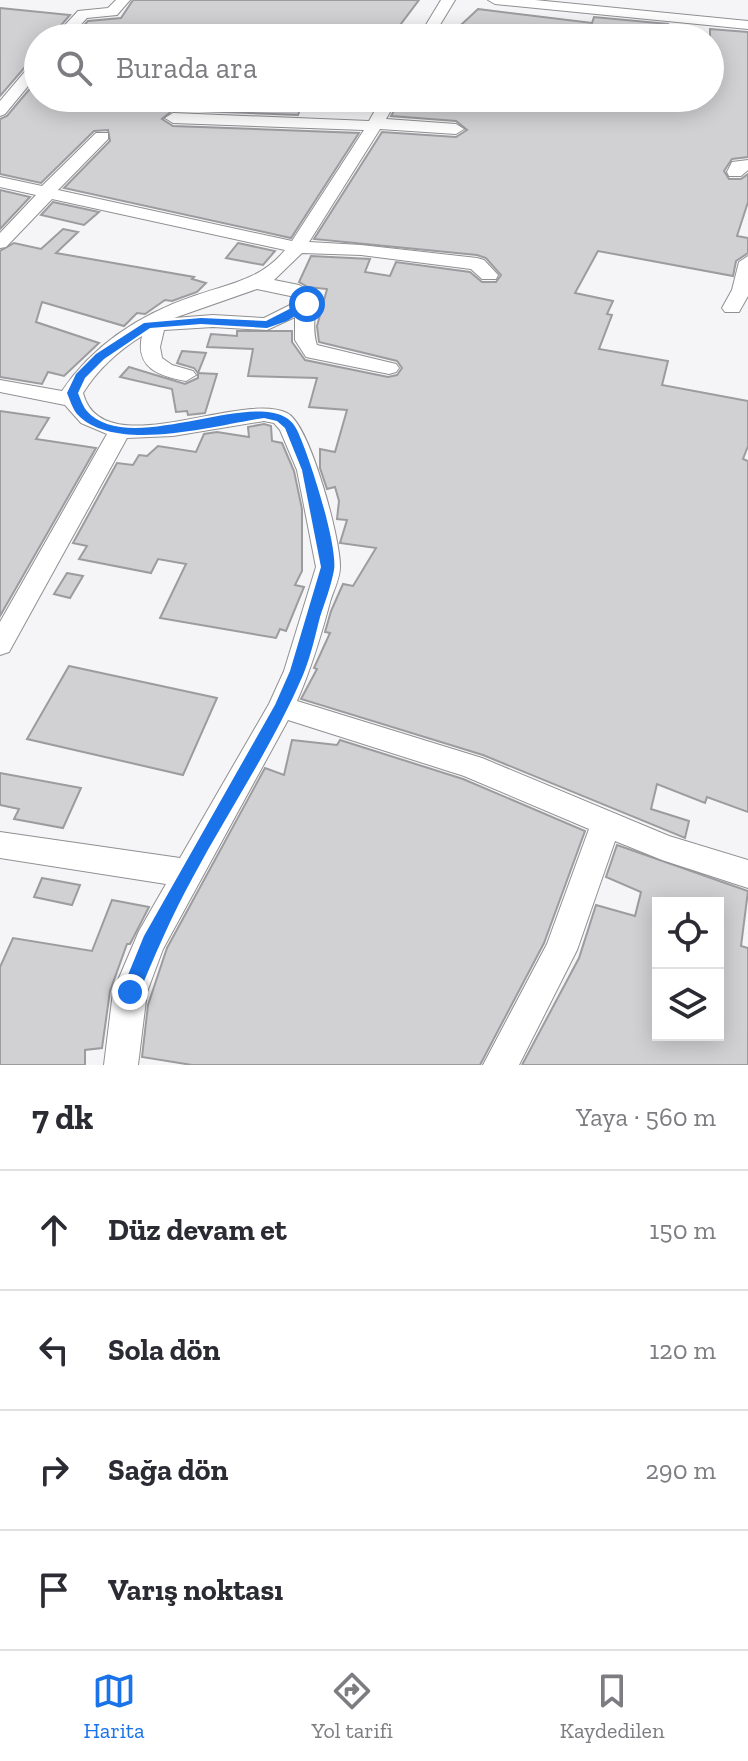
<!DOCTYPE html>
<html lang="tr">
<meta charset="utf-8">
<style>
body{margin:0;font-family:"Zilla Slab",serif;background:#f7f7f7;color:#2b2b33}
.controls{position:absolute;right:24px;bottom:24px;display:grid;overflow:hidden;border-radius:0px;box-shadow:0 4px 20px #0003}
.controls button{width:72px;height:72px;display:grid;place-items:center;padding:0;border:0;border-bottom:2px solid #e1e1e2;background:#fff;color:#2b2b33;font:40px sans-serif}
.stop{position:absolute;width:24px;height:24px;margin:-18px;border:6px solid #1a73e8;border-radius:50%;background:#fff}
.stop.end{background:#1a73e8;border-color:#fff;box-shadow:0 2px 8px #0008}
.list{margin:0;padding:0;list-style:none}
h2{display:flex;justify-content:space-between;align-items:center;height:104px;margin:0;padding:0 32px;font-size:34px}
h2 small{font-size:26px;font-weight:400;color:#7c7c81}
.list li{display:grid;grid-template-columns:52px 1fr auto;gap:24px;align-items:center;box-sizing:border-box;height:120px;padding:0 32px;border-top:2px solid #e1e1e2}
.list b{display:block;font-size:30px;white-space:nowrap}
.list em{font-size:26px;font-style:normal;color:#7c7c81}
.icon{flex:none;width:44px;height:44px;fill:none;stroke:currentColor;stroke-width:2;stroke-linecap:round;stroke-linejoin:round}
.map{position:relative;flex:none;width:748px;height:1065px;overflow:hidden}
.search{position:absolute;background:#fff;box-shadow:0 4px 20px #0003;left:24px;right:24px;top:24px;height:88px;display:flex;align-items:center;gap:20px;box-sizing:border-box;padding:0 28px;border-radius:44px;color:#7c7c81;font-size:30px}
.sheet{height:584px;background:#fff}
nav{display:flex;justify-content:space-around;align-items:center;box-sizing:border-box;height:112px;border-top:2px solid #e1e1e2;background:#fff;font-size:22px;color:#7c7c81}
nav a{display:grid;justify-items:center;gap:4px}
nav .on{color:#1a73e8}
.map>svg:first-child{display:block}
</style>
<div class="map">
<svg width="748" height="1065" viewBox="0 0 748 1065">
<rect width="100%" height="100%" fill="#f5f5f8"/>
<g fill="#d1d0d3" stroke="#9c9b9e" stroke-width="2" fill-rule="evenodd">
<polygon points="133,0 419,0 391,37 382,38 72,38 88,21 121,18"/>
<polygon points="0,8 70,15 50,38 38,38 38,58 31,60 0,96"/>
<polygon points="478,9 592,23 594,17 668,24 664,38 447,38"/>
<polygon points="710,29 748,32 748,157 732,159 724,171 729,179 741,179 748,174 748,202 737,236 748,238 748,253 736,261 733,276 598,251 575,293 613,301 607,314 612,315 599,349 668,361 662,385 748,401 748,446 743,459 748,461 748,812 707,797 705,803 657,784 651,809 689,821 685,838 483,755 301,699 317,669 314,668 330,633 325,632 331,611 343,584 353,586 376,548 340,543 347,520 337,519 339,501 335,487 327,489 320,468 320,449 335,452 347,410 309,407 317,378 248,376 253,349 207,347 211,334 237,336 237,331 292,331 292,342 305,360 388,377 397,375 402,368 397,361 319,342 317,326 327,289 308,287 299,282 311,256 370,259 365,272 390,276 396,262 470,272 482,282 496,282 501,275 486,258 477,255 314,239 382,132 456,137 467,130 456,121 391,116 401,98 710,98"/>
<polygon points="38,79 38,98 302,98 296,109 300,109 298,115 173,110 162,119 173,126 359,133 291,238 64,188 110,141 108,130 94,131 41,183 0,174 0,119 7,116"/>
<polygon points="0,190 30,197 0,229"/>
<polygon points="53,202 99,212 84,225 41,215"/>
<polygon points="63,229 78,232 56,253 194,277 192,279 206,283 197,292 172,301 165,300 145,314 137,313 124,326 42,302 36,322 99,343 64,376 48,372 42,384 0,377 0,251 14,243 41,249"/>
<polygon points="238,243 275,251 263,265 226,258"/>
<polygon points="182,351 206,353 198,373 194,368 177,363"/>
<polygon points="129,367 185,384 198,378 198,373 217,374 205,413 188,415 187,411 176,412 172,389 120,377"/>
<polygon points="0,411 49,418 36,439 96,448 0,616"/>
<polygon points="264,424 271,426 272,441 282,443 294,471 302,509 302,571 295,585 304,587 286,631 280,629 276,638 160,618 186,564 158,559 151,573 79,559 87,546 73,543 117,463 133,465 139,455 147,456 158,446 196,452 204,434 217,432 249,437 248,427"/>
<polygon points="67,573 83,576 70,598 54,594"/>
<polygon points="69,666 217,698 183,775 27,739"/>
<polygon points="292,740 337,745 340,740 463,779 585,831 544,943 480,1065 192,1065 142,1057 148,1005 167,948 265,768 284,775"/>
<polygon points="0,773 81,788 63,828 14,819 19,809 0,805"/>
<path d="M617,845L748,891L741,946L748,948V1065H522L579,958L596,905L635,916L641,892L606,877ZM658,903H718V1035H658Z"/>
<polygon points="42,878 80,885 72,905 34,897"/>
<polygon points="112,900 149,907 130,944 127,944 110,991 102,1048 85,1050 85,1065 0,1065 0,967 13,938 92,951"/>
</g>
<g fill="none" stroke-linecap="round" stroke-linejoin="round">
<g stroke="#909092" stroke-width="2">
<g id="minor">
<polygon points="116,0 130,0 117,15 87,18 68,38 53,38 78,11 108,8"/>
<polygon points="441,0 455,0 432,38 418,38"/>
<polygon points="488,0 535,0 748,21 748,29 495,4"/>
<polygon points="38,61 38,74 5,114 0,116 0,101 33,62"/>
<path d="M382,98H398L386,119L456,124L464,129L456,134L380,129L309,242L361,245L477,258L484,260L498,275L496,279H482L471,269L361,255L302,253L274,280L299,285L314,294C317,311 311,328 317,345L396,364L399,368L396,372L389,374L306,357L295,340V317L267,330L213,327L164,330L160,347L162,358L172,365L193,371L196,375L186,381C159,376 135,368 142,336C118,351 98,369 83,393C102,466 241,390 287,413C310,424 341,541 340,567C340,578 333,592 330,602C321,636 311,669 297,701L482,758L669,836L748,860V888L662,860L615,841L577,950L519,1065H483L547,944L589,829L464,776L288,720L163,949L147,992L138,1065H104L113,992L139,931L166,884L0,858V832L180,858L269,704L284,671L316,567L297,470L280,430L274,423L264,421L173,436L127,438L9,652L0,655V622L107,434L81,423L65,405L0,392V380L62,391C93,345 141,314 194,296C228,284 261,280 285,250L52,199L6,247L0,248V233L36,195L0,187V177L42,186L96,133H108V139L58,190L292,241L364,130L173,123L165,118L173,113L369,121ZM257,289L295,297L296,302L264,318L213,315L174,318Z"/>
<polygon points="748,160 748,170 741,176 729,176 727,172 732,162"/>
<polygon points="748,256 748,296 739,312 725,312 722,308 732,290 739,262"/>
</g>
</g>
<use href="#minor" fill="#fff" fill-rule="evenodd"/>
</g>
<path fill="#1a73e8" d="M307,300L313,304L311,306L287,321L267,328L201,324L150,328L104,359L85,378L78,393C80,398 83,406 86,410C130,463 272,376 297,430C309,455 338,545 334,570C331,586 325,602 320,617C315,636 311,656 303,675C273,745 229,810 193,877C171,917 154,957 137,998L130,1001L124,998L121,992L144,936L275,705L290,671L321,567L302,470L285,428L277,421L264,418C216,425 116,454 78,415C73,410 70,400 67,393L76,374L96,354L144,323L201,318L266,321Z"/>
</svg>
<div class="controls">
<button><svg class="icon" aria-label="locate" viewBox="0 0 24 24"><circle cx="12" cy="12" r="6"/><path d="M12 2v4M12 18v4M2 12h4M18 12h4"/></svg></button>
<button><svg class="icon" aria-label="layers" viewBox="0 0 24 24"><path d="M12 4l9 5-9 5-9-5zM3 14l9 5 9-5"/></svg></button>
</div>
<div class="stop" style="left:307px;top:304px"></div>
<div class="stop end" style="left:130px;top:992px"></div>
<div class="search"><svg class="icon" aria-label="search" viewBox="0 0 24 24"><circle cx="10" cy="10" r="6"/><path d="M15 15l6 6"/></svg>Burada ara</div>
</div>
<section class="sheet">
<h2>7 dk<small>Yaya · 560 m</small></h2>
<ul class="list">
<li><svg class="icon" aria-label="ahead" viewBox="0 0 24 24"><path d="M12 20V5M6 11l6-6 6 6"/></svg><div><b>Düz devam et</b></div><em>150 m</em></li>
<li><svg class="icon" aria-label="left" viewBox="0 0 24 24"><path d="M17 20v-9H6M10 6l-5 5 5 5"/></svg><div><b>Sola dön</b></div><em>120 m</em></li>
<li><svg class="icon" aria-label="right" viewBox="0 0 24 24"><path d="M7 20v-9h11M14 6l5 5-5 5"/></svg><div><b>Sağa dön</b></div><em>290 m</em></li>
<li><svg class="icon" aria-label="arrive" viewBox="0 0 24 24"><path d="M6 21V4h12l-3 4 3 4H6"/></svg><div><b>Varış noktası</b></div></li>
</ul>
</section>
<nav>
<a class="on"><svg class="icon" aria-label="map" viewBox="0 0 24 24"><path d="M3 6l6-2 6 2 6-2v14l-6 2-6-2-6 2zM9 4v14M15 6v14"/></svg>Harita</a>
<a><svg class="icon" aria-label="directions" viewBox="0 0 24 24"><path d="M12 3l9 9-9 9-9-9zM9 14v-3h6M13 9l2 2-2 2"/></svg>Yol tarifi</a>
<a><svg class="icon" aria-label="saved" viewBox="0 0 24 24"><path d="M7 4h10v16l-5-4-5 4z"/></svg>Kaydedilen</a>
</nav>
